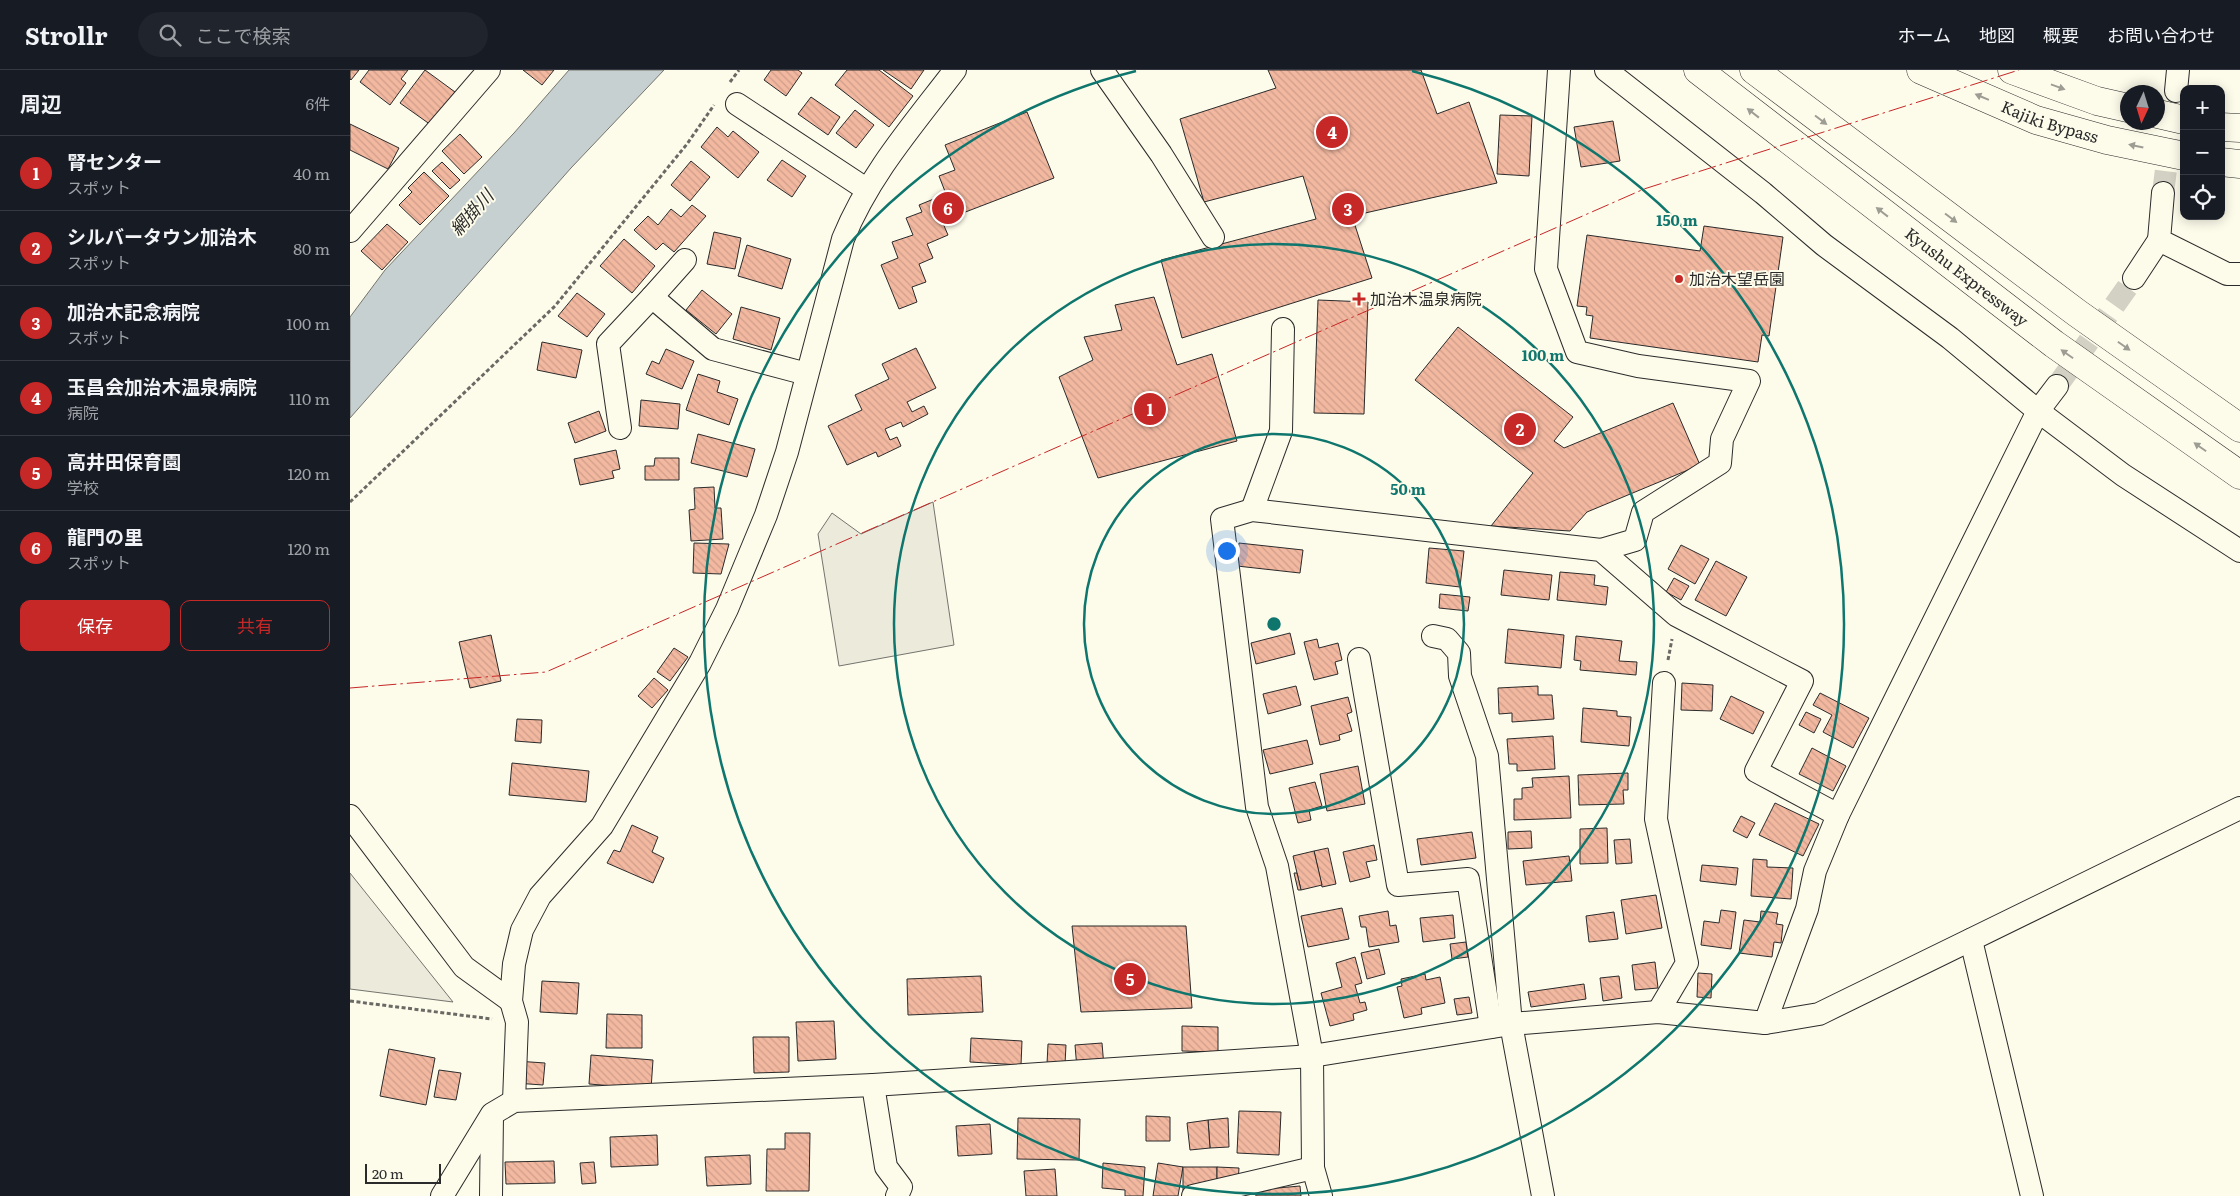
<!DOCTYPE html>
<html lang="ja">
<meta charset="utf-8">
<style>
body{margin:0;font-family:Literata,"Noto Sans JP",serif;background:#20242c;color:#f1f3f6}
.controls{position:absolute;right:15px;top:15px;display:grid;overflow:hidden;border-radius:10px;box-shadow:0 2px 12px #0003}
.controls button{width:45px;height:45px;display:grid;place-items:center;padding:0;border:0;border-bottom:1px solid #363941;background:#171b24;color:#f1f3f6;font:25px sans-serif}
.compass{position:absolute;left:1770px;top:15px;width:45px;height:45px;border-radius:50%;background:#171b24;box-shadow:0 2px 12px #0003;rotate:184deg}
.scale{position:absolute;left:15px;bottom:12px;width:76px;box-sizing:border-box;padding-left:5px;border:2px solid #2b2b2b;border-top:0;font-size:14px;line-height:18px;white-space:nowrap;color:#2b2b2b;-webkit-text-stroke:4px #fdfbea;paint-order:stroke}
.you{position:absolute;left:876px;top:480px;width:18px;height:18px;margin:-12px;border:4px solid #fff;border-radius:50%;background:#1a73e8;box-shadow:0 0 0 8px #1a73e833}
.badge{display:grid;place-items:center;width:32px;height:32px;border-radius:50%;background:#c62828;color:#fff;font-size:16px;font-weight:700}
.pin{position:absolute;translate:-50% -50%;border:2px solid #fff;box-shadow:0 1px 5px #0006}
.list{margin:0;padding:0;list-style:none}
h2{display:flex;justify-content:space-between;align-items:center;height:65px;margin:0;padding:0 20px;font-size:21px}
h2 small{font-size:16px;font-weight:400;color:#9ea1a6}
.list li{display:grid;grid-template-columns:32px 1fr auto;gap:15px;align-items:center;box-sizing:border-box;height:75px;padding:0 20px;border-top:1px solid #363941}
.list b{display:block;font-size:19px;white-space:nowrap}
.list p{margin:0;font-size:16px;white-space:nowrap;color:#9ea1a6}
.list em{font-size:16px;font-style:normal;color:#9ea1a6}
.actions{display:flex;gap:10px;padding:15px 20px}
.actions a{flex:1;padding:11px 0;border:1px solid #c62828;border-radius:10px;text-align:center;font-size:18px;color:#c62828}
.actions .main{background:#c62828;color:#fff}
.icon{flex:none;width:28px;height:28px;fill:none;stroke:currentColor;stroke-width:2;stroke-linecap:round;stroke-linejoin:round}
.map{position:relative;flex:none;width:1890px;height:1126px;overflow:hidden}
header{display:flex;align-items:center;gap:30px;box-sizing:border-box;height:70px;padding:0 25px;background:#171b24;border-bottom:1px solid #363941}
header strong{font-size:24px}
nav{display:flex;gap:28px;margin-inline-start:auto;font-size:18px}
.search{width:350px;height:45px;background:#20242c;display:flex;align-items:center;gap:12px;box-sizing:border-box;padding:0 18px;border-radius:28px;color:#9ea1a6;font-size:19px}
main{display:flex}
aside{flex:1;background:#171b24}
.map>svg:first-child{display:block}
</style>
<header>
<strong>Strollr</strong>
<div class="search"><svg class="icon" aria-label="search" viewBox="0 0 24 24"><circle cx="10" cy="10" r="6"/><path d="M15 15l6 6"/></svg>ここで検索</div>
<nav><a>ホーム</a><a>地図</a><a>概要</a><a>お問い合わせ</a></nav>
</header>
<main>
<aside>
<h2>周辺<small>6件</small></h2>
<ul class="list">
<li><span class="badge">1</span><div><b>腎センター</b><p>スポット</p></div><em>40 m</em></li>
<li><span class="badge">2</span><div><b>シルバータウン加治木</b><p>スポット</p></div><em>80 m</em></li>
<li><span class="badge">3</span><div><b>加治木記念病院</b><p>スポット</p></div><em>100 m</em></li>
<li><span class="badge">4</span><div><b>玉昌会加治木温泉病院</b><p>病院</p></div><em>110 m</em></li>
<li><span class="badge">5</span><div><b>高井田保育園</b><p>学校</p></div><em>120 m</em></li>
<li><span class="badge">6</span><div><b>龍門の里</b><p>スポット</p></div><em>120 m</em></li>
</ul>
<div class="actions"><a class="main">保存</a><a>共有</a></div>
</aside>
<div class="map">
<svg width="1890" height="1126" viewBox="0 0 1890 1126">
<defs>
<pattern id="building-back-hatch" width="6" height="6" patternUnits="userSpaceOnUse" patternTransform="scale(1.25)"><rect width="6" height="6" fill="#f2b8a0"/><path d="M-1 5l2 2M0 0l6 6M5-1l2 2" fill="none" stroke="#d09e8a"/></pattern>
</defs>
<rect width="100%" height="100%" fill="#fdfbea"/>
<g fill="#eceadb" stroke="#74746e">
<polygon points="583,432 604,575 489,596 468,464 482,443 511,464"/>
<polygon points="0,803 103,932 0,919"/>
</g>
<polygon fill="#c7d0d0" stroke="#74746e" points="219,0 314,0 221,98 0,348 0,247 35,200 164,63"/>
<g fill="url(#building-back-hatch)" stroke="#2b2b2b">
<polygon points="0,0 9,0 1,10 0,9"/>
<polygon points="19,0 58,0 51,9 56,13 40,35 10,12"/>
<polygon points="75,0 105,22 81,55 50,33"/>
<polygon points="173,0 204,0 192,15"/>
<polygon points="421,0 448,0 452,3 436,26 414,10"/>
<polygon points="497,0 529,0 563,26 539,57 485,15"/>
<polygon points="533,0 574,0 561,19"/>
<polygon points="918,0 1071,0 1087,44 1119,32 1147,113 1002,146 1022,208 832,268 811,190 966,149 953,106 854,132 830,49 926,18"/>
<polygon points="461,27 490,47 478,65 448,44"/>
<polygon points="505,40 524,55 506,78 486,63"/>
<polygon points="677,42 704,108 592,151 598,165 577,174 583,188 569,194 576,212 562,217 567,232 549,239 531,195 548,188 542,172 563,165 556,148 572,142 569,135 596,124 589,106 605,100 595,75"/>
<polygon points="1150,45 1182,46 1179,106 1147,104"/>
<polygon points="1263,51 1270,91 1231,97 1224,57"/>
<polygon points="0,54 49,78 38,99 0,80"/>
<polygon points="367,57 378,67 383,61 409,82 388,108 351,77"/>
<polygon points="110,64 132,87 114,104 92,81"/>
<polygon points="432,90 456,106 442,127 417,110"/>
<polygon points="341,91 360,107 340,131 321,115"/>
<polygon points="92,92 110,110 100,119 82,101"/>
<polygon points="74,102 99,126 70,155 49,135 62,122 58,118"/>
<polygon points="342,135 356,146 324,182 313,173 306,180 284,160 298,146 308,155 321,139 331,147"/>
<polygon points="37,154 58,172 32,200 11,181"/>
<polygon points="1354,156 1433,167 1419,266 1412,265 1408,292 1240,268 1243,246 1236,245 1237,237 1227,236 1237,165 1350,181"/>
<polygon points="364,162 391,168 385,199 357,194"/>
<polygon points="274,169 305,196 282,223 250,196"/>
<polygon points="397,175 441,189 432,219 388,206"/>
<polygon points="352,220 382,244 366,264 336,240"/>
<polygon points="227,223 255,244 237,267 208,246"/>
<polygon points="804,227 827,295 862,284 887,371 748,408 709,307 743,290 734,267 772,260 765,235"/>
<polygon points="968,230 1018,232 1014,344 964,343"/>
<polygon points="391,237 430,248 421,280 383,269"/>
<polygon points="1108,257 1223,347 1204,371 1214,378 1323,333 1350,395 1237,442 1220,461 1141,456 1183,403 1065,310"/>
<polygon points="192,272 232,280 226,308 187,300"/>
<polygon points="566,278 586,318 557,332 562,342 574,336 578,344 553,357 551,352 535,359 540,370 547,367 551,376 528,387 526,382 497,395 478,356 512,340 505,325 539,309 532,294"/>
<polygon points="316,279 344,291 332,319 296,304 302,291 309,294"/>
<polygon points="348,304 370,311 367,322 388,329 379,355 336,340"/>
<polygon points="291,330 330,334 328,359 289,356"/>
<polygon points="249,341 256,361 225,373 218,353"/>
<polygon points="348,364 405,379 397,407 341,393"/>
<polygon points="266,380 270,399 262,401 264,408 230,415 224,389"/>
<polygon points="305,388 329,388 329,410 295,410 295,396 304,396"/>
<polygon points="364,417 365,438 371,438 373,469 341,471 339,440 345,439 344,418"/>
<polygon points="344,473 379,474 371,504 343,503"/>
<polygon points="889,473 953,480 950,503 887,496"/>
<polygon points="1331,475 1359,489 1345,514 1318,499"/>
<polygon points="1079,478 1114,481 1110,517 1076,513"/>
<polygon points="1366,491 1397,507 1376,546 1345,530"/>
<polygon points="1154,500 1202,505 1199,530 1151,525"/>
<polygon points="1210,502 1245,505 1244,515 1258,517 1256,535 1207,530"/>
<polygon points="1324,508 1339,516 1331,530 1316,522"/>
<polygon points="1090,524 1120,527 1118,541 1089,538"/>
<polygon points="1158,559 1214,565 1211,598 1155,593"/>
<polygon points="940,563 945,584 906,594 901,573"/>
<polygon points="141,565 151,611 120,618 109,572"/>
<polygon points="1226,566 1272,571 1269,591 1287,592 1286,605 1230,600 1231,591 1224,590"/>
<polygon points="967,569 969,578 988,573 992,590 985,592 988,604 964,610 954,572"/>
<polygon points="324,578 338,587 320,611 307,602"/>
<polygon points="304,608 318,620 302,638 288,626"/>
<polygon points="1332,613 1363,615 1362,641 1331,640"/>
<polygon points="946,616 951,635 918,644 913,624"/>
<polygon points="1188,616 1188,625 1202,625 1204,649 1162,652 1162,643 1149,644 1148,618"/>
<polygon points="1470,623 1519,648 1503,678 1473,662 1482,645 1463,635"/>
<polygon points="1381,626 1414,642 1403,664 1370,649"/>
<polygon points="998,627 1002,642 997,644 1002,661 989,665 990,670 970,675 961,636"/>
<polygon points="1233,638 1267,641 1267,646 1281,647 1279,676 1231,672"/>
<polygon points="1456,642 1471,649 1464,663 1449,655"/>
<polygon points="167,649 192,650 191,673 165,671"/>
<polygon points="1203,666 1205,699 1167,701 1167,694 1159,694 1157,669"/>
<polygon points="957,670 963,694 920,704 913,680"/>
<polygon points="1462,678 1496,696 1483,721 1449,704"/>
<polygon points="162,693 239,701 236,732 159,725"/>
<polygon points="1008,696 1015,734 977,741 970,704"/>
<polygon points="1278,703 1278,720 1273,720 1274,734 1229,735 1228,705"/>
<polygon points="1219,706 1221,748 1164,750 1164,729 1172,729 1172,718 1183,717 1182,708"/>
<polygon points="965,712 972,736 959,740 961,750 948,753 939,718"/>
<polygon points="1425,733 1469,754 1453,786 1409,765"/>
<polygon points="1391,746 1405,753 1397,768 1383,761"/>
<polygon points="282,755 308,767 302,782 314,788 303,813 257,793 264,780 270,782"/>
<polygon points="1257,758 1258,793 1230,794 1230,759"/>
<polygon points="1181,761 1182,778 1158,779 1158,762"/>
<polygon points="1122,762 1126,788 1071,795 1067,769"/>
<polygon points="1280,769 1282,793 1266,794 1264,770"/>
<polygon points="1024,775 1027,790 1016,792 1020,807 1000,812 993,782"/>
<polygon points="978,778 986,814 972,817 964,781"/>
<polygon points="964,781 972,815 951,820 943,786"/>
<polygon points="1219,786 1222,811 1176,815 1173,791"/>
<polygon points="1403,789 1417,790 1417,797 1443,798 1441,829 1401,826"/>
<polygon points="1352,795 1388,798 1386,815 1350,811"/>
<polygon points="944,803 947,803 951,820 948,820"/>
<polygon points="1306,825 1312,858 1276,864 1271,830"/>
<polygon points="992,838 999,869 958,877 951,846"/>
<polygon points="1371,840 1386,842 1381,879 1351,875 1354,851 1369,853"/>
<polygon points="1038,841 1040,856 1046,855 1049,872 1019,877 1016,857 1011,857 1009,846"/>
<polygon points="1411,841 1428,843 1426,854 1433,855 1431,873 1424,872 1422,887 1389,883 1394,850 1410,852"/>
<polygon points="1264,842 1268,869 1239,872 1236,846"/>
<polygon points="1103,845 1105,868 1073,872 1070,848"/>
<polygon points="722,856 836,856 842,938 731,942"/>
<polygon points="1116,872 1118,887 1102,889 1100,874"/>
<polygon points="1029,879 1035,904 1017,909 1011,883"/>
<polygon points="1005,887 1012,913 1005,915 1010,933 1015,932 1017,940 1003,944 1004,950 980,956 971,923 992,917 986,893"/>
<polygon points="1305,892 1308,918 1285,920 1282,895"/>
<polygon points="1348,903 1362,904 1361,928 1347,927"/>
<polygon points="1075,904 1076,910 1090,907 1095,933 1071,938 1072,944 1054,948 1047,917 1052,916 1051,909"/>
<polygon points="631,906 633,942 558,945 557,909"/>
<polygon points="1269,906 1272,928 1253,931 1250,908"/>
<polygon points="192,911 229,913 227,944 190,942"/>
<polygon points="1234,914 1236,929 1181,937 1178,922"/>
<polygon points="1119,927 1122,943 1107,945 1104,929"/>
<polygon points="257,944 292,945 292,978 256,978"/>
<polygon points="484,951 486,989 448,991 446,952"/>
<polygon points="832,956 868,957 868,982 832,981"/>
<polygon points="403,967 439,967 439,1002 404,1003"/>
<polygon points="621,968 672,971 671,995 620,992"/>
<polygon points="752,973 754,997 727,999 725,975"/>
<polygon points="698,974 716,975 715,994 697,994"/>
<polygon points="39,979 85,988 76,1035 30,1026"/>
<polygon points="241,985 303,990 301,1019 239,1014"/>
<polygon points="166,991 195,993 193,1015 165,1013"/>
<polygon points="89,1000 111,1003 106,1030 84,1027"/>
<polygon points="889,1041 931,1042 929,1085 887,1083"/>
<polygon points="796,1046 820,1047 820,1071 796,1071"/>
<polygon points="668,1048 730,1049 729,1090 667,1089"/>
<polygon points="878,1048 879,1077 860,1078 858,1050"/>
<polygon points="858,1050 860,1078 840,1080 837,1053"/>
<polygon points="640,1054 642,1084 608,1086 606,1056"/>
<polygon points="435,1063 460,1063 459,1121 416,1121 417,1079 435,1079"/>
<polygon points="307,1065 308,1095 261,1097 260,1067"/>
<polygon points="400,1085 401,1114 357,1116 355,1087"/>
<polygon points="204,1091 205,1113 156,1114 155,1092"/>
<polygon points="244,1092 246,1113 232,1114 230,1093"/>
<polygon points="753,1093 795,1097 793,1126 775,1126 775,1120 752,1118"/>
<polygon points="808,1093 833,1097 828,1126 803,1126"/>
<rect x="833" y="1097" width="34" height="29"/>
<polygon points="867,1097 889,1098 887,1126 867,1126"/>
<polygon points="705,1099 707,1126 676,1126 674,1101"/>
<polygon points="950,1116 951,1126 906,1126 905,1120"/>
</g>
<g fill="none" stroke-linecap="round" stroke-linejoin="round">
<g stroke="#d3d1c4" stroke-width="22" stroke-dasharray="22 11" stroke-linecap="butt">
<polyline points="1813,123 1826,21"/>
<polyline points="1707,316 1784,208"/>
</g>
<g stroke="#2b2b2b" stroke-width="24">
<g id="street">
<polyline points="752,0 811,84 863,167"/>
<polyline points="1209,0 1196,199 1227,282 1288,296 1399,311 1372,369 1370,393 1293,442 1285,470 1251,480"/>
<polyline points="1256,0 1413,123 1474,175 1600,268 1688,341 1773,405 1890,481"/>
<polyline points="1826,21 1828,0"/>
<polyline points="387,34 516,119"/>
<polyline points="1813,123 1809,170 1877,204 1890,204"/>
<polyline points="0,161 139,0"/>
<polyline points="1784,208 1809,170"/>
<polyline points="302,227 335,190"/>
<polyline points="270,358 258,274 302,227 363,279 457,304"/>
<polyline points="902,440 931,361 933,259"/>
<polyline points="1083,566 1097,569 1109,583 1110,606 1137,686 1161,954 1193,1126"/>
<polyline points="1009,589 1048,815 1118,809 1141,957"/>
<polyline points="0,746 114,897 161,931"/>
<polyline points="1621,870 1682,1126"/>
<polyline points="1308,942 1337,893 1306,749 1314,613"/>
<polyline points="1415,953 1457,839 1465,801 1488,745 1688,341 1707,316"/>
<polyline points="523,1015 536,1097 551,1117 547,1126"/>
<path d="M164,1031L167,952L161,931L164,894L172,860L190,826L252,756L350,593L377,539L416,445L437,382L493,169C519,105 563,55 605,0"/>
<polyline points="92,1126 142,1044 164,1031 523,1015 962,986 1161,954 1308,942 1415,953 1469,944 1890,738"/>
<polyline points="141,1126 142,1045"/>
<polyline points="843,1126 963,1098"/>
<polyline points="971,1126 963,1098 962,986 927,796 907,737 872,449 902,440 1251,480 1326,545 1452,611 1406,701 1488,745"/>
</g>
</g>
<g stroke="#2b2b2b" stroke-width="29">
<g id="highway">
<path id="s1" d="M1348,0L1704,274L1890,405"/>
<polyline points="1404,0 1727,243 1890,358"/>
<path id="s2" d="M1571,0L1686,50L1757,70L1834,86"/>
<polyline points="1662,0 1747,31 1778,38"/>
<polyline points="1808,44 1834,50"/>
<polyline points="1871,57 1890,58"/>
<polyline points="1871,92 1890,94"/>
</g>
</g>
<g stroke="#6a6964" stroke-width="3" stroke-dasharray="4 2.5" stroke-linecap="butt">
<polyline points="380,12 389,0"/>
<polyline points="0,432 205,236 337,74 364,35"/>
<polyline points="1318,590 1322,569"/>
<polyline points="0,931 142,949"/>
</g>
<use href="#street" stroke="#fdfbea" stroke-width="22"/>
<use href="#highway" stroke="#fdfbea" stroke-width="28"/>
<polyline stroke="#c62828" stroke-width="1" stroke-dasharray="18 4 2.5 4" stroke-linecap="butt" points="0,618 196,602 1294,119 1669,0"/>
</g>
<defs><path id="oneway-solid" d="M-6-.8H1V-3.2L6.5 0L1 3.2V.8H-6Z" transform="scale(1.25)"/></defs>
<g fill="#9e9d94">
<use href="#oneway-solid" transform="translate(1708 17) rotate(20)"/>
<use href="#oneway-solid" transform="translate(1632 27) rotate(-157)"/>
<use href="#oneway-solid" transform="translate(1403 43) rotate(-142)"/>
<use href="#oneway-solid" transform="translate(1471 50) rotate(37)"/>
<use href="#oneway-solid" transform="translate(1786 76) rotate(-168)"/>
<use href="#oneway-solid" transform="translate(1532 142) rotate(-142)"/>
<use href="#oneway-solid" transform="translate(1601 148) rotate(37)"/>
<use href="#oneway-solid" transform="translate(1774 276) rotate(35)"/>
<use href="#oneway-solid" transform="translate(1717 284) rotate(-145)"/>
<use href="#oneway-solid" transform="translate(1850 377) rotate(-145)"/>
</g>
<g fill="none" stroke="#0f766e" stroke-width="2.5">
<circle cx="924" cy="554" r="190"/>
<circle cx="924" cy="554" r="380"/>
<path d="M1062 1A570 570 0 1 1 786 1"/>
</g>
<g fill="#c62828" stroke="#fdfbea" stroke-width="2">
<circle cx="1329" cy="209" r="5"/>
<path d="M1006.5 221.5h5v5h5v5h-5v5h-5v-5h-5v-5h5z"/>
</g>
<g text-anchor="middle" stroke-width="4" stroke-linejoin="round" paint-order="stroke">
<g font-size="16" fill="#2b2b2b" stroke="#fdfbea">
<text dy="6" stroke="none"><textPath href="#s2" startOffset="139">Kajiki Bypass</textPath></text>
<text dy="6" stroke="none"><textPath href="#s1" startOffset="339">Kyushu Expressway</textPath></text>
</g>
<g font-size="16" fill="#2b2b2b" stroke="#fdfbea" text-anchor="start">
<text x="1339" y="215">加治木望岳園</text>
<text x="1020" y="235">加治木温泉病院</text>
</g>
<g font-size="18" font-style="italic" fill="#2b2b2b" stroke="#fdfbea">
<text transform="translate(122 143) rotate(-48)" y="6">網掛川</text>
</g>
</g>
<circle cx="924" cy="554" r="8" fill="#0f766e" stroke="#fdfbea" stroke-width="2.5"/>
<g font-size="15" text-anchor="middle" font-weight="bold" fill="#0f766e" stroke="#fdfbea" stroke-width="4" stroke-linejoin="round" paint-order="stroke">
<text x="1327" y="156">150 m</text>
<text x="1193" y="291">100 m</text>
<text x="1058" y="425">50 m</text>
</g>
</svg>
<div class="controls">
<button>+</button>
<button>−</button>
<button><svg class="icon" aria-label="locate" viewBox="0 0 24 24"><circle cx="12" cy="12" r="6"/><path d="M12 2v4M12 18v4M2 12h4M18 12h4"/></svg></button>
</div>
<svg class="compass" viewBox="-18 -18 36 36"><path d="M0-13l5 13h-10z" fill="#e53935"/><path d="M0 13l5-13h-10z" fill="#9ea1a6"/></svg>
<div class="scale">20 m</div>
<div class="you"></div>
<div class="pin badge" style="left:800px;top:339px">1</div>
<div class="pin badge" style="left:1170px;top:359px">2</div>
<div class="pin badge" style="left:998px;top:139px">3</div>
<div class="pin badge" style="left:982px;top:62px">4</div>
<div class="pin badge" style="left:780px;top:909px">5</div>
<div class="pin badge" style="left:598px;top:138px">6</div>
</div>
</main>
